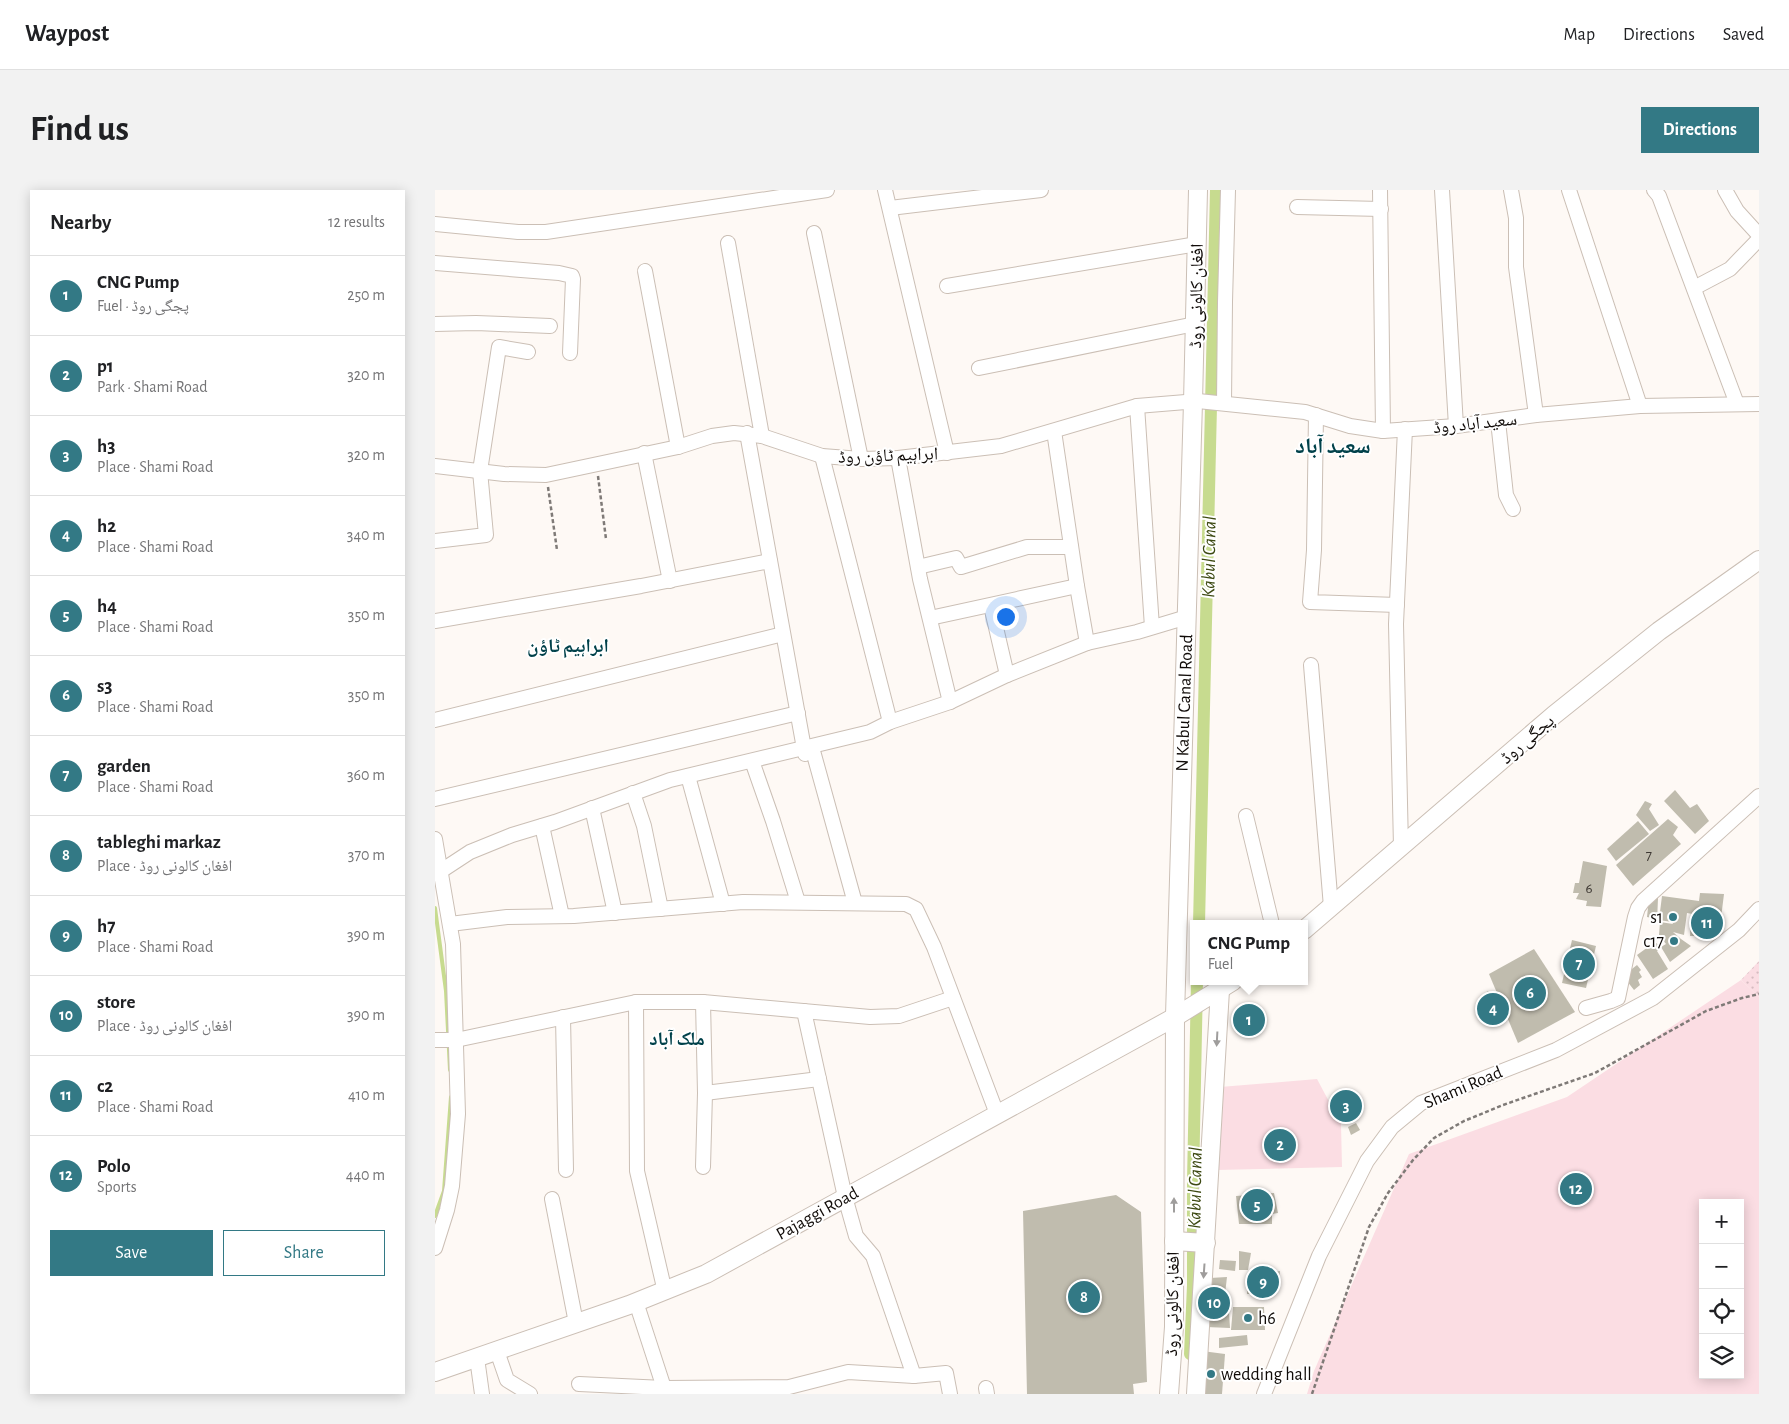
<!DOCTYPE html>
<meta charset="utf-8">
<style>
body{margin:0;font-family:"Alegreya Sans","Noto Naskh Arabic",sans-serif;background:#f2f2f2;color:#202124}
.controls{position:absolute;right:15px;bottom:15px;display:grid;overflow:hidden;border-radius:0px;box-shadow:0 2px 12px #0003}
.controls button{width:45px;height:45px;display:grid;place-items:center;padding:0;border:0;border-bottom:1px solid #e0e0e0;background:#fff;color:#202124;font:25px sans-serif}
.you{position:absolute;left:570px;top:426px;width:18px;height:18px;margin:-12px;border:4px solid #fff;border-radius:50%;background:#1a73e8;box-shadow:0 0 0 8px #1a73e833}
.badge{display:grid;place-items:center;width:32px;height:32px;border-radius:50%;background:#337985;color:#fff;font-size:16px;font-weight:700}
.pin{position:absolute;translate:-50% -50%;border:2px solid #fff;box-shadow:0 1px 5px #0006}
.popup{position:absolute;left:755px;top:730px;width:118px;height:65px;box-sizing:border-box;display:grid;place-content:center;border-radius:0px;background:#fff;filter:drop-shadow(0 1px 4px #0005);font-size:16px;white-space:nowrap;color:#757577}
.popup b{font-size:19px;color:#202124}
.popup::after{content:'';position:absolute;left:50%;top:100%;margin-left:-10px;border:10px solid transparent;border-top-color:#fff}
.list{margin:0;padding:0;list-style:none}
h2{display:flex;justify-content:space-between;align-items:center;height:65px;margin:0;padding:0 20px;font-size:21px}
h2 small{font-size:16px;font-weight:400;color:#757577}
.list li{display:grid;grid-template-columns:32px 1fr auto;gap:15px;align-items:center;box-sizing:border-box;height:80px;padding:0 20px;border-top:1px solid #e0e0e0}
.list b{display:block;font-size:19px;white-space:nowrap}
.list p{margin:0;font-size:16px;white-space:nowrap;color:#757577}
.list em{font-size:16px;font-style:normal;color:#757577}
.actions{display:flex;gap:10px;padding:15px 20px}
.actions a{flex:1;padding:11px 0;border:1px solid #337985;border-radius:0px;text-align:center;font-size:18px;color:#337985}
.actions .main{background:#337985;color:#fff}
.icon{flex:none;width:28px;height:28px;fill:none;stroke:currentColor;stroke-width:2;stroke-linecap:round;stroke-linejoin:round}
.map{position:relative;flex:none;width:1324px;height:1204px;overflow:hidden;border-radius:0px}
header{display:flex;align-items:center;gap:30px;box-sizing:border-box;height:70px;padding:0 25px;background:#fff;border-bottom:1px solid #e0e0e0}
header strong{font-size:24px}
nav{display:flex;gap:28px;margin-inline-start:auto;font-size:18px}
.intro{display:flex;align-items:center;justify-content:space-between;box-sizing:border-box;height:120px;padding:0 30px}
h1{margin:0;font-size:35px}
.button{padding:12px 22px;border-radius:0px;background:#337985;color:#fff;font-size:18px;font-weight:700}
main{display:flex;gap:30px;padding:0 30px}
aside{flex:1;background:#fff;border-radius:0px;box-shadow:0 2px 12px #0003}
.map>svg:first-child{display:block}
</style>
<header>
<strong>Waypost</strong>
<nav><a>Map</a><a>Directions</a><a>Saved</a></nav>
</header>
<div class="intro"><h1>Find us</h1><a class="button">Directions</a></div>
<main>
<aside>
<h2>Nearby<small>12 results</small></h2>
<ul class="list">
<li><span class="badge">1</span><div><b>CNG Pump</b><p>Fuel · پجگی روڈ</p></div><em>250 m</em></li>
<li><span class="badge">2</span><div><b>p1</b><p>Park · Shami Road</p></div><em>320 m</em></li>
<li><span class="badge">3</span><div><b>h3</b><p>Place · Shami Road</p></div><em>320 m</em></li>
<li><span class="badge">4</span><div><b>h2</b><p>Place · Shami Road</p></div><em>340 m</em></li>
<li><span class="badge">5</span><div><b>h4</b><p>Place · Shami Road</p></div><em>350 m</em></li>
<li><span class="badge">6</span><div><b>s3</b><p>Place · Shami Road</p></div><em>350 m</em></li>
<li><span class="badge">7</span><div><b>garden</b><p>Place · Shami Road</p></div><em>360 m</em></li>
<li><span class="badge">8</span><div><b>tableghi markaz</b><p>Place · افغان کالونی روڈ</p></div><em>370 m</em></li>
<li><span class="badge">9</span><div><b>h7</b><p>Place · Shami Road</p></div><em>390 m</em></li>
<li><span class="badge">10</span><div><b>store</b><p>Place · افغان کالونی روڈ</p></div><em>390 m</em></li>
<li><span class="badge">11</span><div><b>c2</b><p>Place · Shami Road</p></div><em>410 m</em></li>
<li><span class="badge">12</span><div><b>Polo</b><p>Sports</p></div><em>440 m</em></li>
</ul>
<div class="actions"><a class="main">Save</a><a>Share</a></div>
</aside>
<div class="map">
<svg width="1324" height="1204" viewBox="0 0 1324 1204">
<defs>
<pattern id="grass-dots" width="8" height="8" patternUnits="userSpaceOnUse" patternTransform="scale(1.25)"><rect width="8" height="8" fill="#fbdde3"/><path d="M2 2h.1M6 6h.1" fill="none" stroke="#d6bcc1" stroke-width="1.8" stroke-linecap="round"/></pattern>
</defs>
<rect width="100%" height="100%" fill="#fef9f5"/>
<polygon fill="url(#grass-dots)" points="1324,771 1324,807 1306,790"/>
<g fill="#fbdde3" fill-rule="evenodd">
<path d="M1306,790L1324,807V1204H872L879,1181L974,964L1132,907ZM1268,1013H1305V1185H1268Z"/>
<polygon points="882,889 906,934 907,977 782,980 785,897"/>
</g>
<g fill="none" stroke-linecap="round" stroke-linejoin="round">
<g stroke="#c7db8f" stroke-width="4">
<polyline points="0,718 11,801 15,880"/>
<polyline points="0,1026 9,1001 16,907"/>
</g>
<g stroke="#c7db8f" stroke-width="12">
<polyline points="764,734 781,0"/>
<polyline points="755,1164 758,1095 758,992 762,791"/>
</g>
</g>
<g fill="#c0bcae">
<polygon points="1240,600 1255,618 1262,614 1274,631 1260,644 1229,611"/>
<polygon points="1210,611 1217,614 1214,619 1224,635 1215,641 1201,625"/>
<polygon points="1233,629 1243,637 1238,645 1246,654 1198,696 1181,675"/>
<polygon points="1203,631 1214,644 1181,671 1172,659"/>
<polygon points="1148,671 1172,676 1166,717 1151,716 1152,711 1141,709 1144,703 1138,703 1140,693 1144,693"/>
<polygon points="1265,703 1289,704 1286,728 1266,746 1255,746 1256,729 1263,730 1263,725 1252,723 1249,745 1238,742 1246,749 1256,756 1235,772 1226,757 1231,754 1224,745 1225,732 1238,734 1237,732 1224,730 1227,706 1264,711"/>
<polygon points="1214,708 1223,708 1222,733 1217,733 1217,728 1212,727"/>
<polygon points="1137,750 1161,756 1151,798 1127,793"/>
<polygon points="1220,752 1226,757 1222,761 1233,779 1218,789 1202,765"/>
<polygon points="1099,759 1140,822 1083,853 1054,784"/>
<polygon points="1202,775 1206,780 1204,782 1207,787 1203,790 1205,795 1199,800 1188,786"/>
<polygon points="1053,801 1071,831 1061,836 1044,808"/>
<polygon points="910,904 920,924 912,930 902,909"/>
<polygon points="921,933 925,940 916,945 913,937"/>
<polygon points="839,1003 843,1023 837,1024 837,1034 804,1034 801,1006"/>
<polygon points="681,1005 706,1022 712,1192 698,1194 699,1204 592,1204 588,1021"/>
<polygon points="804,1061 816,1063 813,1080 804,1080"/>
<polygon points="785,1070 801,1071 800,1081 784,1079"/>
<polygon points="845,1081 843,1096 829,1104 812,1104 812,1088"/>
<polygon points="792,1087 790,1104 774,1104 775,1088"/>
<polygon points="772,1106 786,1107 787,1118 772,1119"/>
<polygon points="798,1117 829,1117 830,1140 796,1140"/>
<polygon points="794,1122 795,1138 771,1137 773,1124"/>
<polygon points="812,1145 813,1155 784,1158 784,1148"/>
<polygon points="767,1161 790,1164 787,1204 763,1204"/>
</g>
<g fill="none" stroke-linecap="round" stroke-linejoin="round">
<g stroke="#cbbfb5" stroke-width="16">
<g id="minor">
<polyline points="450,0 512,263"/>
<polyline points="945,0 948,241"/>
<polyline points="1007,0 1021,236"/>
<polyline points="1076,0 1081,28 1081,77 1101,225"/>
<polyline points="1134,0 1205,216"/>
<polyline points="1219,0 1224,6 1302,214"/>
<polyline points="1290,0 1302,21 1324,45"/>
<polyline points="862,17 946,19"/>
<polyline points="455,18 606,0"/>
<polyline points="0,34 83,42 111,42 392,0"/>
<polyline points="379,43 426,269"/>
<polyline points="293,53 327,246"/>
<polyline points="0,73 124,83 137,86 138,89 135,163"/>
<polyline points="210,81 243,257"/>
<polyline points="512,96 762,54"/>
<polyline points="1259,98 1295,79 1324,49"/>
<polyline points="0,134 41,133 115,136"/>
<polyline points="544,178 760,134"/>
<polyline points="789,213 790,112 793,0"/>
<polyline points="702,216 717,437"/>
<polyline points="881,225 879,360 875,412 962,415"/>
<polyline points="1063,231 1071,305 1078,319"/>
<polyline points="619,241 642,396 652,453"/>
<polyline points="312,243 370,564 378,561 420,713"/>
<polyline points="209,263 235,391"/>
<polyline points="387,266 455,532"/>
<polyline points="463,268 485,389 515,512"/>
<polyline points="0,276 69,284 111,285 243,257 277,246 299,243 327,246 387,266 426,269 463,268 566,256 702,216 763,211 870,222 915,236 948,241 1021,236 1101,225 1205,216 1324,214"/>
<polyline points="0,351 51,345 45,281 64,157 93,162"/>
<polyline points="483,377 521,368 526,377 592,357 636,357"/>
<polyline points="556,416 572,485"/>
<polyline points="495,428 642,396"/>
<polyline points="0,431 206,396 335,371"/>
<polyline points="876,475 896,717"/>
<polyline points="0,530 348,444"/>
<polyline points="317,571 338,631 363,712"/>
<polyline points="253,586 288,714"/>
<polyline points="198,603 209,636 226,719"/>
<polyline points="0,609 363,523"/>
<polyline points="157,618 180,723"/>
<polyline points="811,626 837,734"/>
<polyline points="107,636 127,726"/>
<polyline points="0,649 18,754 23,924 17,996 12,1020 0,1058"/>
<polyline points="966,657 961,434 970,239"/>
<polyline points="6,681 35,662 77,645 120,632 235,590 435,542 455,532 515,512 572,485 652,453 702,442 752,427"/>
<polyline points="15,734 72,727 139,726 308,712 471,714 481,719 499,757 562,924"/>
<polyline points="201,812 202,981 230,1102"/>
<polyline points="1151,818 1176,811 1183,808 1200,727 1203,718 1208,711 1324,606"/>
<polyline points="369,821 410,1007 421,1046 438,1066 479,1186 511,1183 515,1204"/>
<polyline points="128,827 131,980"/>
<polyline points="0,850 21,850 201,812 268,812 435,827 464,826 518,808"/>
<polyline points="270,903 384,889"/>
<polyline points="268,977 270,903 268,812"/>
<polyline points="117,1009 141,1133"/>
<polyline points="201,1112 229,1198"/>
<polyline points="62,1161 72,1190 95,1204"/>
<polyline points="42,1168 47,1204"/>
<polyline points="144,1194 229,1198 354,1197 413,1182 479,1186"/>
<polyline points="551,1198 552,1204"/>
<polyline points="829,1204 884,1066 932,971 957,937 986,913 1121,860 1218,808 1304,740 1324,719"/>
</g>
</g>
<g stroke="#cbbfb5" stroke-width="20">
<g id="major">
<polyline points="869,740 1119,525 1224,441 1324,370"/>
<polyline points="739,1051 771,1053"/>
<polyline points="0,1182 194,1115 271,1084 740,827 798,791"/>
<polyline points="734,1204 739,1137 740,826 758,212 763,0"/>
<polyline points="761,1204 785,800"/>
</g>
</g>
<g stroke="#7f7a77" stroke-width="2.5" stroke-dasharray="4 2.5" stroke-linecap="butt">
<polyline points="163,286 171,349"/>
<polyline points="113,297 122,360"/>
<polyline points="877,1204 934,1037 953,1003 978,970 999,948 1029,931 1068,915 1160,883 1271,821 1307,808 1324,804"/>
</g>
<use href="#minor" stroke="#fff" stroke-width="14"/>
<use href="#major" stroke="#fff" stroke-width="18"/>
</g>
<defs><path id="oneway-solid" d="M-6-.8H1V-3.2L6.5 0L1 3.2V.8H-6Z" transform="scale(1.25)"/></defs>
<g fill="#9f9d9c">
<use href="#oneway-solid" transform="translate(782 849) rotate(93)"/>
<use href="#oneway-solid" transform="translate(739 1015) rotate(-90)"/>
<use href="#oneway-solid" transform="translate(769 1081) rotate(94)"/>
</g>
<g fill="#337985" stroke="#fff" stroke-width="2">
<circle cx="1238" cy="727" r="5"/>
<circle cx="1239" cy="751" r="5"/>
<circle cx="813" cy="1128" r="5"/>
<circle cx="776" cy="1184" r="5"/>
</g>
<g text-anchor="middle" stroke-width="4" stroke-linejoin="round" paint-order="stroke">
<g font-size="15" fill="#3c3732">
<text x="1214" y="670">7</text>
<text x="1154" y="703">6</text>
</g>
<g font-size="18" fill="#100b08" stroke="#fff">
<text transform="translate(761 106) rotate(-89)" y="6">افغان کالونی روڈ</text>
<text transform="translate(1040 233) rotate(-6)" y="6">سعید آباد روڈ</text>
<text transform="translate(453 265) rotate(-2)" y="6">ابراہیم ٹاؤن روڈ</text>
<text transform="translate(749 513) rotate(-88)" y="6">N Kabul Canal Road</text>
<text transform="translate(1092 549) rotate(-41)" y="6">پجگی روڈ</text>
<text transform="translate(1028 897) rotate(-23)" y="6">Shami Road</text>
<text transform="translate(382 1023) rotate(-29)" y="6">Pajaggi Road</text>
<text transform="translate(737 1114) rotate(-89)" y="6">افغان کالونی روڈ</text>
</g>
<g font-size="18" fill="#100b08" stroke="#fff" text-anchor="end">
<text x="1228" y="733">s1</text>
<text x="1229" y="757">c17</text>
<text x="823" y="1134" text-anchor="start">h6</text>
<text x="786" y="1190" text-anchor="start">wedding hall</text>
</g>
<g font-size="19" font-style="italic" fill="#3d4912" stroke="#fff">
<text transform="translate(773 367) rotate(-89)" y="7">Kabul Canal</text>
<text transform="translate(759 998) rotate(-89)" y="7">Kabul Canal</text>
</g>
<g font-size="19" font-weight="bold" fill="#00414a" stroke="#fff">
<text x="133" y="462">ابراہیم ٹاؤن</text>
<text x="242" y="855">ملک آباد</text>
</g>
<g font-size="22" font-weight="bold" fill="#00414a" stroke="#fff">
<text x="898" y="263">سعید آباد</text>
</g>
</g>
</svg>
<div class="controls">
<button>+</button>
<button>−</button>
<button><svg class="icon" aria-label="locate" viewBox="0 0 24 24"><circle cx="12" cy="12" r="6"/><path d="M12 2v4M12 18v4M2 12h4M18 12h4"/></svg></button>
<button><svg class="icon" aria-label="layers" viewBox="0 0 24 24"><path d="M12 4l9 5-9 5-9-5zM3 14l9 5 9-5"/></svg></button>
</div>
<div class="you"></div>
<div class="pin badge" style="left:814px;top:830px">1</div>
<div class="popup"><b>CNG Pump</b>Fuel</div>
<div class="pin badge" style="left:845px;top:955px">2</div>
<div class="pin badge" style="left:911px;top:916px">3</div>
<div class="pin badge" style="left:1058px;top:819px">4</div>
<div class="pin badge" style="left:822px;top:1015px">5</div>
<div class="pin badge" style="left:1095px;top:803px">6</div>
<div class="pin badge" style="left:1144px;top:774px">7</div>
<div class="pin badge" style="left:649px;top:1107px">8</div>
<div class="pin badge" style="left:828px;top:1092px">9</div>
<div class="pin badge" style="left:779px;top:1113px">10</div>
<div class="pin badge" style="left:1272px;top:733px">11</div>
<div class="pin badge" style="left:1141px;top:999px">12</div>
</div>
</main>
